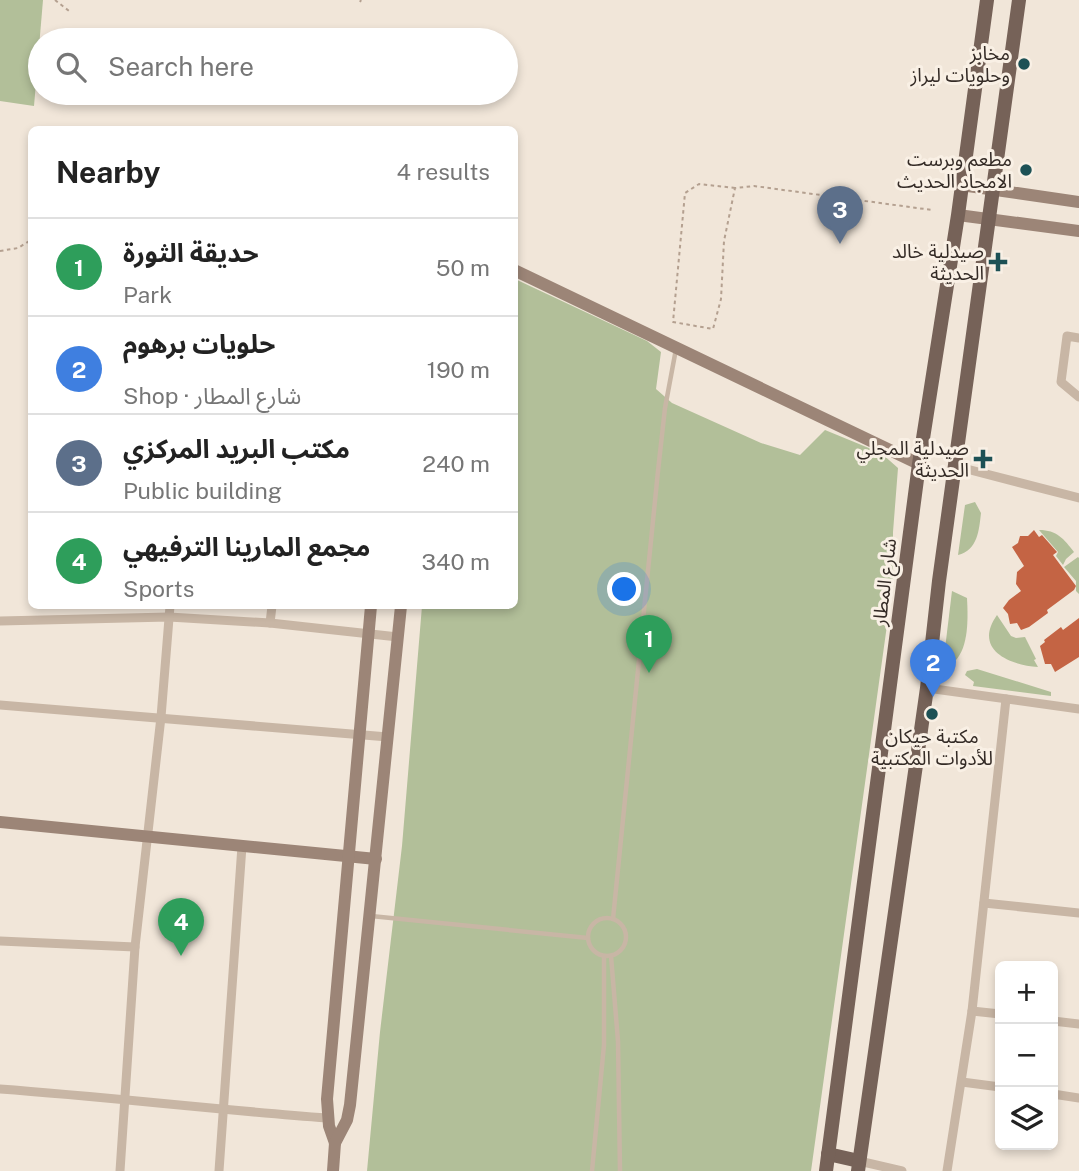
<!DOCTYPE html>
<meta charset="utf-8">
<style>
body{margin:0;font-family:"Public Sans","Noto Sans Arabic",sans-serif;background:#f6f6f6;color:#222}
.controls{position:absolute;right:21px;bottom:21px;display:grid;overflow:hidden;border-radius:10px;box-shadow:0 4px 10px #0003}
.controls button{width:63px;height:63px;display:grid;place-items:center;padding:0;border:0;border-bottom:2px solid #e0e0e0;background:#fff;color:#222;font:35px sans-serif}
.you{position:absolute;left:625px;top:590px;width:24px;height:24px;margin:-18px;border:5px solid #fff;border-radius:50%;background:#1a73e8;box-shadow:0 0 0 10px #1a73e833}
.badge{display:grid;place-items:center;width:46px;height:46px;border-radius:50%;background:#111827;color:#fff;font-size:23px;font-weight:700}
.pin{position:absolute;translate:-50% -58px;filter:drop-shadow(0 2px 4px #0008)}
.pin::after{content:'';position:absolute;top:37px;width:24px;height:21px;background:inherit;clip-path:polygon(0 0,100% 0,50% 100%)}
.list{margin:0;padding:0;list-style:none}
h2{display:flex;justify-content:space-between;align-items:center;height:91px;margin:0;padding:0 28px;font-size:30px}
h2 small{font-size:23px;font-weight:400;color:#767676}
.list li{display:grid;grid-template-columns:46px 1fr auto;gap:21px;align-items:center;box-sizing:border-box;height:98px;padding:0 28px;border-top:2px solid #e0e0e0}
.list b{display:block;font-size:26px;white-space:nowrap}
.list p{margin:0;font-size:23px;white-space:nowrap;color:#767676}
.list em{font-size:23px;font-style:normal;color:#767676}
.icon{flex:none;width:38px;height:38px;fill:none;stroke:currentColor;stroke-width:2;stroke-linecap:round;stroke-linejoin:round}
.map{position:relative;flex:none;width:1079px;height:1171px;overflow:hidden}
.search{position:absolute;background:#fff;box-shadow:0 4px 10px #0003;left:28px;top:28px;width:490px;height:77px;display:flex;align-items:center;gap:18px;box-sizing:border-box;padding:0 24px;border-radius:38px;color:#767676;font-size:26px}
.panel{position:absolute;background:#fff;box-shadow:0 4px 10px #0003;left:28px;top:126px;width:490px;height:483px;border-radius:10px}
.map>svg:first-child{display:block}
</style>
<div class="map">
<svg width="1079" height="1171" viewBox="0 0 1079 1171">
<rect width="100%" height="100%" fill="#f1e6d9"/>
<g fill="#b2bf99">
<polygon points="0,0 43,0 34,106 0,101"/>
<polygon points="515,279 647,341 661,352 656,389 672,403 761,443 800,455 825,430 881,453 898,468 893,532 893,582 811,1171 367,1171 380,1032 402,846 422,606 514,606"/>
<path d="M975,502L981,513C979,530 978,550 958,555L965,505Z"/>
<path d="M1039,530C1057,530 1064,539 1074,552L1066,559L1063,565L1056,556L1058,552Z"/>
<polygon points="1078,557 1079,558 1079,594 1076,591 1076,581 1064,567"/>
<path d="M952,591L967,598C968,617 969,647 955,661L944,657Z"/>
<path d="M997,615L1011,636L1016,638L1025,637L1036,659L1034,660L1038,667C1008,665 973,649 997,615Z"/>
<polygon points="977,669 1051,692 1051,696 973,686 974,682 965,675 967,671"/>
</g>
<g fill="#c46444">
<polygon points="1034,530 1039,537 1042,535 1057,552 1053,555 1076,586 1074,590 1047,610 1048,613 1029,627 1021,630 1017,623 1010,624 1008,614 1003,608 1009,600 1021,591 1016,584 1017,572 1024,566 1012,547 1018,543 1020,536 1028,536"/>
<polygon points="1079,618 1079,657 1055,672 1051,664 1045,664 1040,646 1045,642 1044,640 1061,627 1063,630"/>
</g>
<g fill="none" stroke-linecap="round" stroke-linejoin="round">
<g stroke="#b4a090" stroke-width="2" stroke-dasharray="3.5 3.5" stroke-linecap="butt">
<polyline points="55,0 69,11"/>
<polyline points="360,2 361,0"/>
<polyline points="38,130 44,130"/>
<polyline points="735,188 699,184 685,193 673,322 713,329 721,299 724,241 735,188 754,186 932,210"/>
<polyline points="0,251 18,248 31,240 32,231"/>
</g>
<g stroke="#c8b6a5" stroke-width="4.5">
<polyline points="371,916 588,938"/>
<circle cx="607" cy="937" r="19"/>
<polyline points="613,919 658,471 665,408 676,349"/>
<polyline points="611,956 618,1041 620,1171"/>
<polyline points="592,1171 604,1045 604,956"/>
</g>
<g stroke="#c8b6a5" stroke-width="9">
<polyline points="1079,338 1067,336 1061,382 1079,397"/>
<polyline points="955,466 1079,498"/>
<polyline points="0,621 169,617 270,623 398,637"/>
<polyline points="270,623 272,606"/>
<polyline points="927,688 1079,709"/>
<polyline points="0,705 388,737"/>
<polyline points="984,903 1079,913"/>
<polyline points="0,941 135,947"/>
<polyline points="972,1011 1000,1014"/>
<polyline points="1053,1021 1079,1024"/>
<polyline points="962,1082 1000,1087"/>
<path d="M0,1089C109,1097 218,1110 327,1118"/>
<polyline points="1053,1094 1079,1098"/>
<polyline points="859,1161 902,1171"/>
<polyline points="120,1171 135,947 161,717 170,606"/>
<polyline points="219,1171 242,846"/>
<polyline points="947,1171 972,1011 1006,699"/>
</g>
<g stroke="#9c8577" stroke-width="12">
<polyline points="961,185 1079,202"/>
<polyline points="958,215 1079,231"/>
<polyline points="514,270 919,464"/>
<polyline points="0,822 376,859"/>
<polyline points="335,1143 329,1126 327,1099 371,606"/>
<polyline points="333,1171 335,1143 347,1120 350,1105 401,606"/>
</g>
<g stroke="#766258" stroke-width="14">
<polyline points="828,1154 859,1161"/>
<polyline points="826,1171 919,464 958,215 987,0"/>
<polyline points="858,1171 927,688 939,581 1019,0"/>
</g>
</g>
<g fill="#1d5155" stroke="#f9f0e5" stroke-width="2.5">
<circle cx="1024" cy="64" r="7"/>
<circle cx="1026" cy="170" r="7"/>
<path d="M994.5 251.5h7v7h7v7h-7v7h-7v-7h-7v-7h7z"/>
<path d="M979.5 448.5h7v7h7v7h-7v7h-7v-7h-7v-7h7z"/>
<circle cx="932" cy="714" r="7"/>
</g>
<g text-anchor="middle" stroke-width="6" stroke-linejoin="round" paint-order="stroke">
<g font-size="19" fill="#342b26" stroke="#f9f0e5" text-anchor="end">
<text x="1010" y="60">مخابز<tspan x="1010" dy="22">وحلويات ليراز</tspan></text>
<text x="1012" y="166">مطعم وبرست<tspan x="1012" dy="22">الامجاد الحديث</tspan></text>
<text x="984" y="258">صيدلية خالد<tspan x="984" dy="22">الحديثة</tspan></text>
<text x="969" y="455">صيدلية المجلي<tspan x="969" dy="22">الحديثة</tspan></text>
<text x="932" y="743" text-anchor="middle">مكتبة حيكان<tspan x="932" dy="22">للأدوات المكتبية</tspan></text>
</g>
<g font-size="19" fill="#342b26" stroke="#f9f0e5">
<text transform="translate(884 582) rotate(-83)" y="7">شارع المطار</text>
</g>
</g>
</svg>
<div class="controls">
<button>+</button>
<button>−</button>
<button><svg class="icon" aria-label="layers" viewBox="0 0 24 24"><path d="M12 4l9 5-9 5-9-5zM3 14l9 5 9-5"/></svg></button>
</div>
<div class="you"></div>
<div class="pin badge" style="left:649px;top:673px;background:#2e9e5b">1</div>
<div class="pin badge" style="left:933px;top:697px;background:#3f7fe0">2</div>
<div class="pin badge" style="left:840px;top:244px;background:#5c6f8a">3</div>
<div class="pin badge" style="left:181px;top:956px;background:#2e9e5b">4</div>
<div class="search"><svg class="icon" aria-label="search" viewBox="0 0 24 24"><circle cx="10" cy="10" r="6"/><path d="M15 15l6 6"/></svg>Search here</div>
<section class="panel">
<h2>Nearby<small>4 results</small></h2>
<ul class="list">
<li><span class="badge" style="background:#2e9e5b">1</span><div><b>حديقة الثورة</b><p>Park</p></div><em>50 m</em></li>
<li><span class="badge" style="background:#3f7fe0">2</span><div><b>حلويات برهوم</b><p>Shop · شارع المطار</p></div><em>190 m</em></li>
<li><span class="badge" style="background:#5c6f8a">3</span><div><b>مكتب البريد المركزي</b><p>Public building</p></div><em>240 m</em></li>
<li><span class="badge" style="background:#2e9e5b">4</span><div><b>مجمع المارينا الترفيهي</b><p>Sports</p></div><em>340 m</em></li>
</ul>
</section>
</div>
